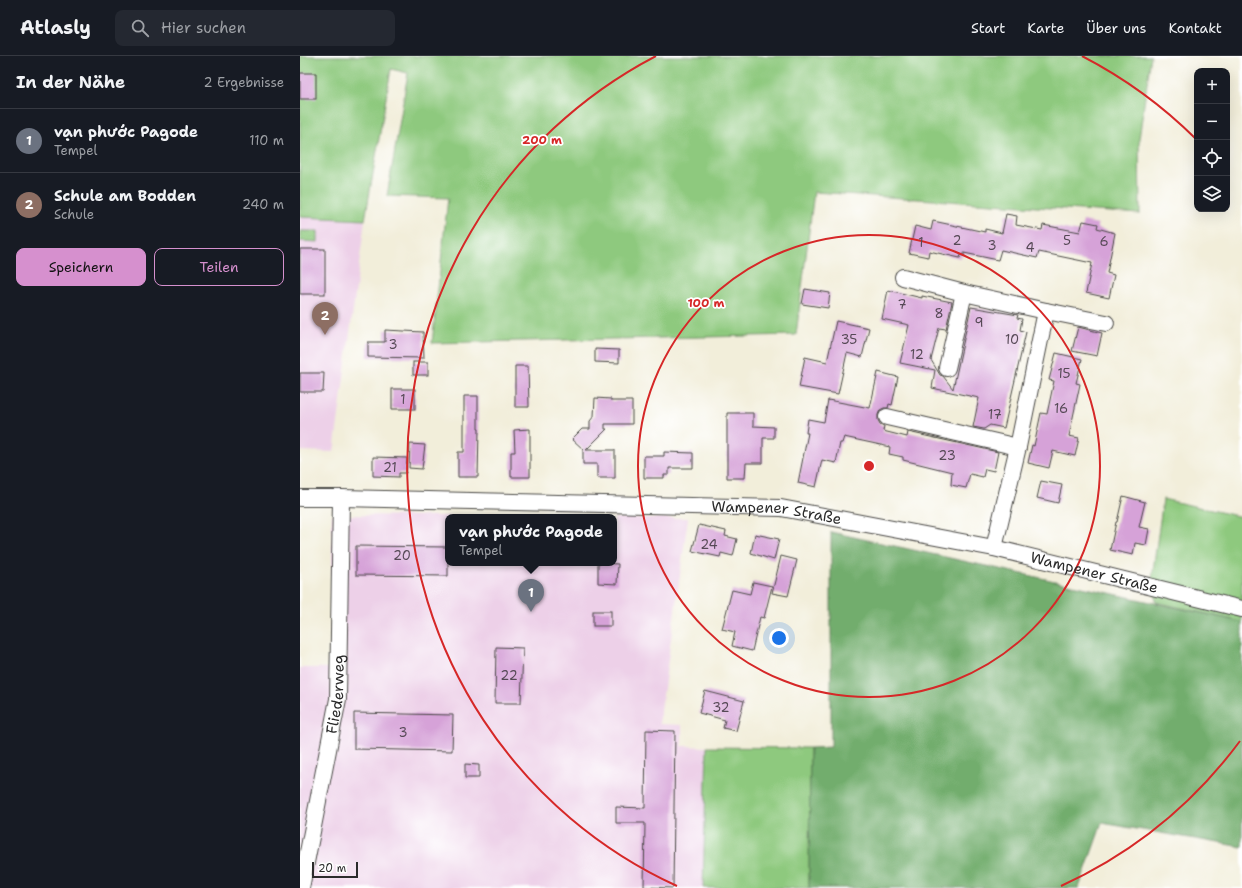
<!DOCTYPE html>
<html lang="de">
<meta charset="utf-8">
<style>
body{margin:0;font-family:"Shantell Sans",sans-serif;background:#242831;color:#f1f3f6}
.controls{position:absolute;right:12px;top:12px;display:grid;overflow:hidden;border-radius:8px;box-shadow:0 4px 16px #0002}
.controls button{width:36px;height:36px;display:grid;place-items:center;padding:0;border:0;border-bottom:1px solid #363941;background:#171b24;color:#f1f3f6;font:20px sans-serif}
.scale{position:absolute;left:12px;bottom:10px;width:46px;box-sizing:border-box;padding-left:4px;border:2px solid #2b2b2b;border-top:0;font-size:11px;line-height:14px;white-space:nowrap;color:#2b2b2b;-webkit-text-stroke:3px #fff;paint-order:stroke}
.you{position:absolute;left:479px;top:582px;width:14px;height:14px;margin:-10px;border:3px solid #fff;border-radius:50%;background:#1a73e8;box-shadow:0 0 0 6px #1a73e833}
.badge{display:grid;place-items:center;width:26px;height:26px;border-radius:50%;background:#d690ce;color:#fff;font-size:13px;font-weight:700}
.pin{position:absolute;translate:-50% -33px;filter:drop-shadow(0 1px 2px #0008)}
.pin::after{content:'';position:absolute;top:21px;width:14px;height:12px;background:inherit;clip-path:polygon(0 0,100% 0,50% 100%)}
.popup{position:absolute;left:145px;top:458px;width:172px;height:52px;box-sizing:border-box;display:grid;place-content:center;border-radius:8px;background:#171b24;filter:drop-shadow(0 1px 3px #0005);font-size:13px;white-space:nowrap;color:#9ea1a6}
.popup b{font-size:15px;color:#f1f3f6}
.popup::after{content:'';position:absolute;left:50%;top:100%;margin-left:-8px;border:8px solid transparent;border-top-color:#171b24}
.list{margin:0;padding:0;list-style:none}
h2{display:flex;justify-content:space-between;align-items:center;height:52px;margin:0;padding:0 16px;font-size:17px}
h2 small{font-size:13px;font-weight:400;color:#9ea1a6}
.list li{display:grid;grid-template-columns:26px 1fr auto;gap:12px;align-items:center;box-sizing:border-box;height:64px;padding:0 16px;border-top:1px solid #363941}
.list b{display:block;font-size:15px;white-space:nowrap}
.list p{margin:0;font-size:13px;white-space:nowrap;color:#9ea1a6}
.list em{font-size:13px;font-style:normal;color:#9ea1a6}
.actions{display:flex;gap:8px;padding:12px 16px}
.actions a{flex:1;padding:9px 0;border:1px solid #d690ce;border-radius:8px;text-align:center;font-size:14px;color:#d690ce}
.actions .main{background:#d690ce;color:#111}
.icon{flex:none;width:22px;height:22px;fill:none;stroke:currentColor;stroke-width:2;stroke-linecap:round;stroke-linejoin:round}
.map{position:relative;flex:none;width:942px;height:832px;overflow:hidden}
header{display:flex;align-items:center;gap:24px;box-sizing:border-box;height:56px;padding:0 20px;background:#171b24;border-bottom:1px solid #363941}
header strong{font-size:19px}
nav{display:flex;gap:22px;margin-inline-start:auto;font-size:14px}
.search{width:280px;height:36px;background:#242831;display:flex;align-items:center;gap:10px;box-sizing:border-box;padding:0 14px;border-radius:8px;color:#9ea1a6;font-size:15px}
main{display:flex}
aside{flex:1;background:#171b24}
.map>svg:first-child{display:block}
</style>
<header>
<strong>Atlasly</strong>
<div class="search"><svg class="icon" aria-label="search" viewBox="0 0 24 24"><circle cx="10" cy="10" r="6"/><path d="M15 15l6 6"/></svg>Hier suchen</div>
<nav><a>Start</a><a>Karte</a><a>Über uns</a><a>Kontakt</a></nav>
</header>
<main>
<aside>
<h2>In der Nähe<small>2 Ergebnisse</small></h2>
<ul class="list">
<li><span class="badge" style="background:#6b7280">1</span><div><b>vạn phước Pagode</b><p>Tempel</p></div><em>110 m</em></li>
<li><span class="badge" style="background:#8d6e63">2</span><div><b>Schule am Bodden</b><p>Schule</p></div><em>240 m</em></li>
</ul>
<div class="actions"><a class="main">Speichern</a><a>Teilen</a></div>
</aside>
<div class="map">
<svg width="942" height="832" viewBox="0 0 942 832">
<rect width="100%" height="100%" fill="#fff"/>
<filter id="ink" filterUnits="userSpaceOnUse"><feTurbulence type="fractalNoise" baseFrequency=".025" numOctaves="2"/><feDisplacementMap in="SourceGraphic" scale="8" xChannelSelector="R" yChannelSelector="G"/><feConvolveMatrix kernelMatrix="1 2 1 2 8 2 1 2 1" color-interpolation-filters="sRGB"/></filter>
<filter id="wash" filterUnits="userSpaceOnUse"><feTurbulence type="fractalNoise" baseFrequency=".012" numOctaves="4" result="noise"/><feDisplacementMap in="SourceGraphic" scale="16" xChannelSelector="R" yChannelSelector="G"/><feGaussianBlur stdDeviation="0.9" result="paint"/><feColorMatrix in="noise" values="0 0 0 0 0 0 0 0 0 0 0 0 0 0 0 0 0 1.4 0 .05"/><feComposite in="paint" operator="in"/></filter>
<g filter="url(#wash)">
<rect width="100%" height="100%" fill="#f2eeda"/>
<g fill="#edd0e8">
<polygon points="0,161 65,164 34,396 0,395"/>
<polygon points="32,459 244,461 148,461 148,507 314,507 314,462 388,462 359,668 382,669 382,690 407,691 403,832 0,832 0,612 32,612"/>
</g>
<g fill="#8ec97e" stroke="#5c7a54">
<polygon points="0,0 851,0 839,83 840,158 514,136 496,279 132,287 148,142 87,140 108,17 91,13 65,164 0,161"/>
<polygon points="0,175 18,175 18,186 0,185"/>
<polygon points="863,443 942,461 942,566 856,546 852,522"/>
<polygon points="407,691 510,692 509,832 403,832"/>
</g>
<polygon fill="#72ad6d" stroke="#4e6c4c" points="531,476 942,566 942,791 802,767 779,832 509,832 510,692 531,691"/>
<g id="blocks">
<g fill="#d6a2d8">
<rect x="0" y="17" width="16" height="26"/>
<polygon points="706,158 717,160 716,169 742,174 743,169 780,176 783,165 798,168 797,172 815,177 807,217 814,219 809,242 786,237 792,207 739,196 737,202 701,194 698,204 664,197 664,200 661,199 660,202 629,195 628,201 609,197 615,170 631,174 633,165 685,176 685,173 702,177"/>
<rect x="0" y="193" width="25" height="45"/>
<polygon points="505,233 530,237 528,252 502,248"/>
<polygon points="588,234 622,242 622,240 652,246 646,273 639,272 631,304 640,319 643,320 653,333 671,251 718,259 717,262 722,263 720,274 726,276 704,372 690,369 684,373 673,371 679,342 632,332 635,314 600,307 609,269 582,263"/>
<polygon points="536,265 569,272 562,301 547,297 538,338 499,331 505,301 527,306"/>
<polygon points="778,271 802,277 797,300 772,295"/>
<polygon points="85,274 123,276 124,302 68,301 68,286 85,286"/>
<polygon points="295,293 319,294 319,307 295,306"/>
<polygon points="756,297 782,303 776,327 780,328 769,380 779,382 775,400 753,395 749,412 728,407 732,389 734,390 741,357 747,358 754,325 749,324"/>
<rect x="113" y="306" width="15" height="13"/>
<polygon points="215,310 228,310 229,351 215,351"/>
<polygon points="578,316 598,321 592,349 589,348 588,352 584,352 580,354 578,359 578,364 580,368 584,370 583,375 607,381 608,376 698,396 694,415 685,413 683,421 670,418 666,432 651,429 652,416 603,404 603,401 589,398 590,391 544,381 542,387 540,387 536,407 522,404 516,431 498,427 508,377 506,377 508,363 524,366 528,344 570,352"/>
<polygon points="0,317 24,317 23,336 0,336"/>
<rect x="92" y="333" width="23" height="20"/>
<polygon points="164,340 178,340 178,373 179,373 178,421 158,421 158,396 164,396"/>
<polygon points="295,342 311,343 311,345 332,345 332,368 305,368 305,373 307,373 286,394 315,394 315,422 297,422 297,408 283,408 283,394 284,394 272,383 282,373 290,373 290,365 294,360"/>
<polygon points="427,357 453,357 453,370 474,371 474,382 463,382 463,407 446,407 445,422 427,422"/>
<polygon points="230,373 230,421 211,421 211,396 215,396 214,374"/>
<polygon points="110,388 125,389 122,413 109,412"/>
<polygon points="364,396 393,397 393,412 369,412 369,419 364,419 364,422 344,422 344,400 364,400"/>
<polygon points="73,401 107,402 106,417 99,417 99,421 73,420"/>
<polygon points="741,425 762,429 758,447 737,442"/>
<polygon points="823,440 845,446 839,471 849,473 846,489 835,487 833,499 810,494 816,466 817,466"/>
<polygon points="399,469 426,475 425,480 437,483 433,500 421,497 420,501 392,495"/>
<polygon points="455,478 479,483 474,504 451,497"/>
<polygon points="56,490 148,491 148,520 56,519"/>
<polygon points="481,500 497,504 488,540 472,537"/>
<polygon points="298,507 318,508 317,528 298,527"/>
<polygon points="453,526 472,530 464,562 460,561 452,595 432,590 435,576 422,573 432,534 450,538"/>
<rect x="293" y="555" width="18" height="15"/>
<polygon points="196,591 223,592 221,647 195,647"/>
<polygon points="405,635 444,645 436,675 423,672 425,664 399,657"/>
<polygon points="54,657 153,659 152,695 54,693"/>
<polygon points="346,674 375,675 373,832 344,831 345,767 316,767 316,751 345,752"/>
<polygon points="165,708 179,709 179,722 165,722"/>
</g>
</g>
</g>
<g filter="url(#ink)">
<use href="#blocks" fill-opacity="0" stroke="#494845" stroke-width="1"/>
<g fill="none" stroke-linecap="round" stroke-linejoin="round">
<g stroke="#494845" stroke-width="18">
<g id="minor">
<polyline points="603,221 664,237 746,255 718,391 694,492"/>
<polyline points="746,255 806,267"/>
<polyline points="647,312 664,237"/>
<polyline points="587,361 718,391"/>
<path id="s1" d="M0,442H41L481,452L694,492L942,553"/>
<path id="s2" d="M1,832L38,643L41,442"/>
</g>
</g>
<use href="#minor" stroke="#fff" stroke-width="16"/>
</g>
</g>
<g fill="none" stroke="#d62828" stroke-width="2">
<circle cx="569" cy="410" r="231"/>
<path d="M940 685A462 462 0 0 1 761 830M377 830A462 462 0 0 1 356 0M782 0A462 462 0 0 1 896 83"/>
</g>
<g text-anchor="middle" stroke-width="3.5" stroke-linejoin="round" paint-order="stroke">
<g font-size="13" fill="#564956">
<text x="657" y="189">2</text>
<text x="767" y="189">5</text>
<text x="804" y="190">6</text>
<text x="621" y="191">1</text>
<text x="692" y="194">3</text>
<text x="730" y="196">4</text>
<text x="602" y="253">7</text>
<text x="639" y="262">8</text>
<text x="679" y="271">9</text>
<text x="549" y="288">35</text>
<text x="712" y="288">10</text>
<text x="93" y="293">3</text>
<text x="617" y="303">12</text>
<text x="764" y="322">15</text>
<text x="103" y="348">1</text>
<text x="761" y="357">16</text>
<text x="695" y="363">17</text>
<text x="647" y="404">23</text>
<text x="90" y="416">21</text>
<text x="409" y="493">24</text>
<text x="102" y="504">20</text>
<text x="209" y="624">22</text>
<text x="421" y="656">32</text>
<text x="103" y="681">3</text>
</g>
<g font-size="15" fill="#2b2b2b" stroke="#fff">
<text dy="5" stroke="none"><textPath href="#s1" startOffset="477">Wampener Straße</textPath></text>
<text dy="5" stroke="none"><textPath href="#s1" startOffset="801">Wampener Straße</textPath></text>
<text dy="5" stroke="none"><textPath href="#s2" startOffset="197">Fliederweg</textPath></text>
</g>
</g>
<circle cx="569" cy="410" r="6" fill="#d62828" stroke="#fff" stroke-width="2"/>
<g font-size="12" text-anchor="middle" font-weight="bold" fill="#d62828" stroke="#fff" stroke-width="3.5" stroke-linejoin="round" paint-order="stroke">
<text x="242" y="88">200 m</text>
<text x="406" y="251">100 m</text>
</g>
</svg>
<div class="controls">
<button>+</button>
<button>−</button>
<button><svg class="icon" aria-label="locate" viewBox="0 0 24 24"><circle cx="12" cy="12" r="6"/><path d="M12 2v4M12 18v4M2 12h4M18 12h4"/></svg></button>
<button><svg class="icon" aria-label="layers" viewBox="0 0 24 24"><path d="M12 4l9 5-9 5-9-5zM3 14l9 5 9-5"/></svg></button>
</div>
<div class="scale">20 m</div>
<div class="you"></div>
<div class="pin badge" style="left:231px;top:556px;background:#6b7280">1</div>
<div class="popup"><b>vạn phước Pagode</b>Tempel</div>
<div class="pin badge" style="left:25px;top:279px;background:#8d6e63">2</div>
</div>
</main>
